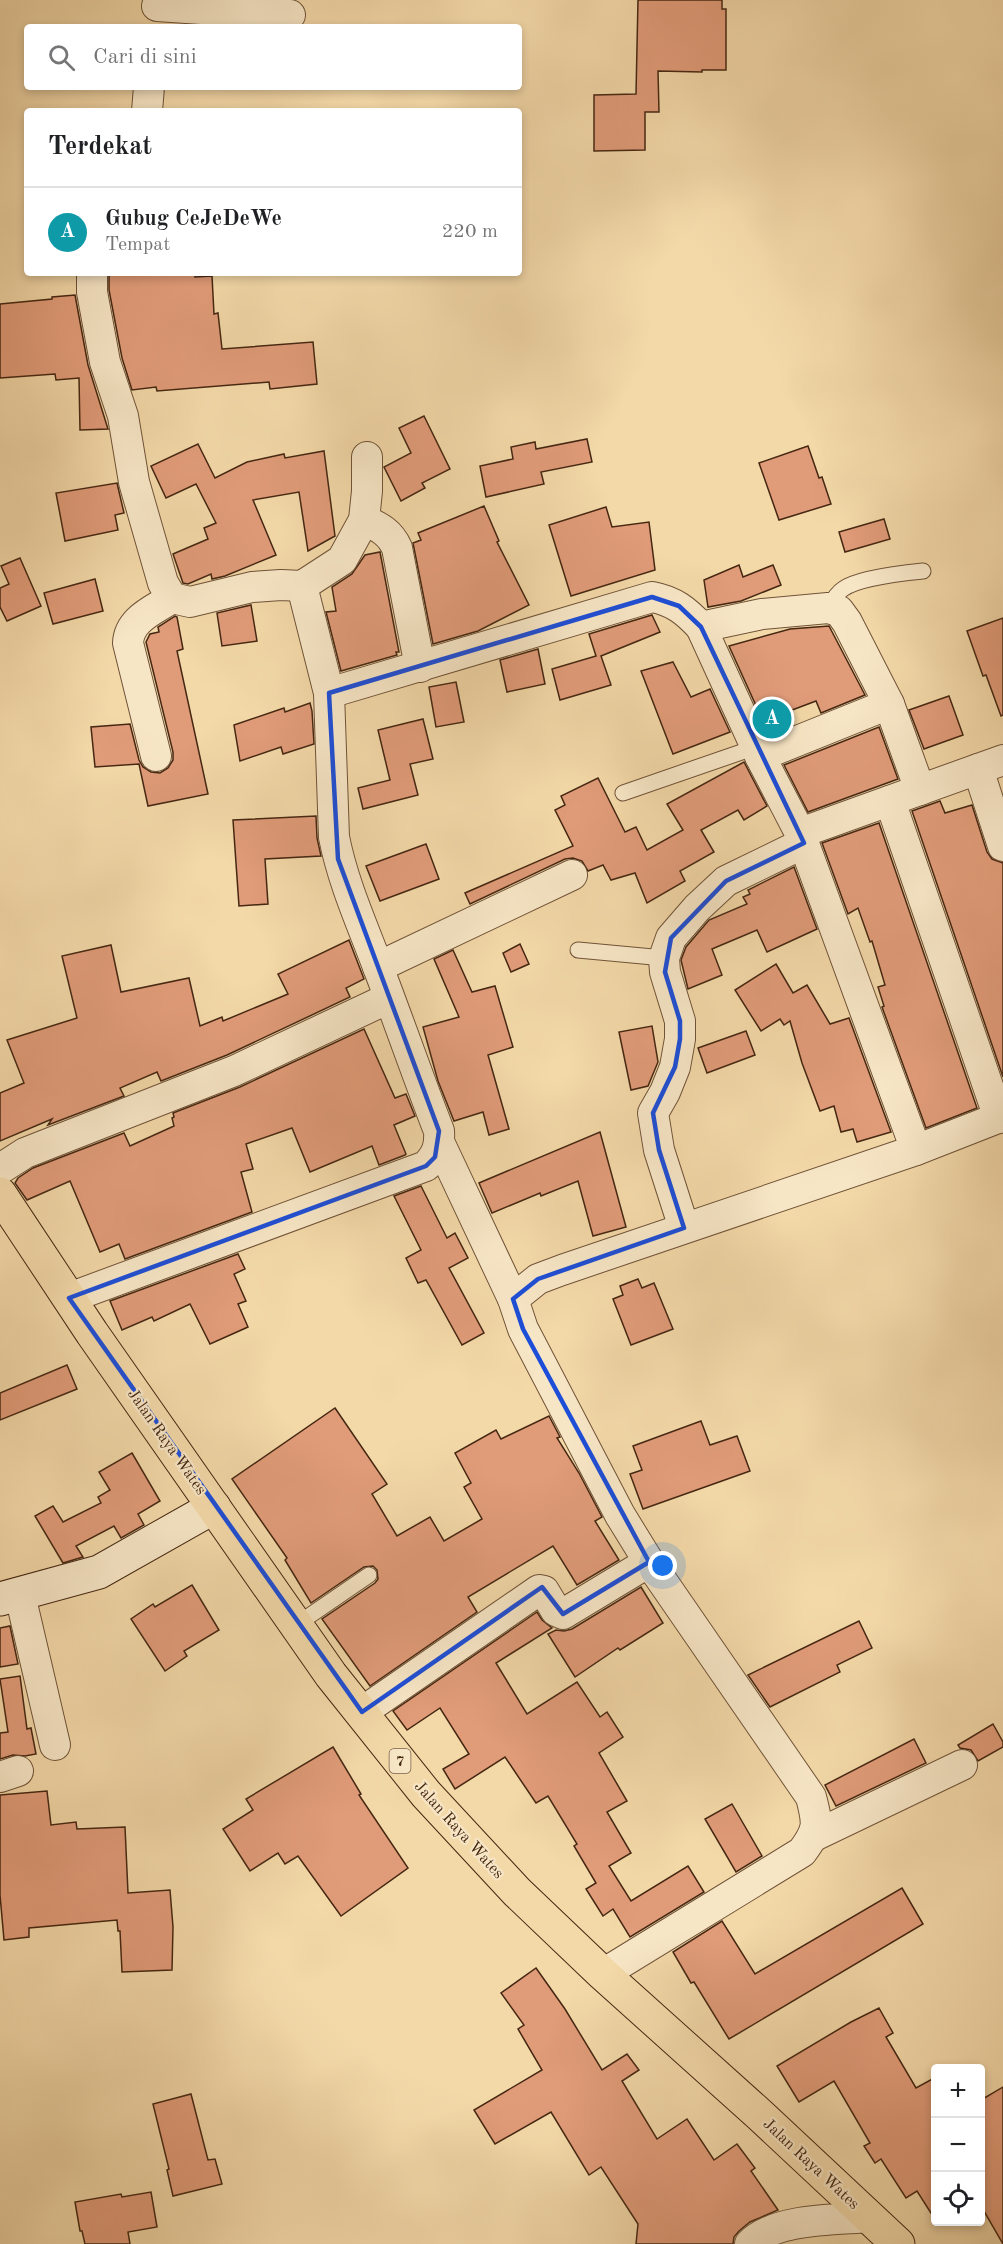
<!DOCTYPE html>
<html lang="id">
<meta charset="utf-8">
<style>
body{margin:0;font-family:"Old Standard TT",serif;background:#f2f2f2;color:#202124}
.controls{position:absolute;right:18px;bottom:18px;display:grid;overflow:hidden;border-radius:6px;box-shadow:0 3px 9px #0003}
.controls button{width:54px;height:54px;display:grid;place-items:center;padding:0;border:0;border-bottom:2px solid #e0e0e0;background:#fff;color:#202124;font:30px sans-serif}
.you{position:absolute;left:663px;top:1566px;width:21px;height:21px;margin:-15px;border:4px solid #fff;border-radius:50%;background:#1a73e8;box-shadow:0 0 0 9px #1a73e833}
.badge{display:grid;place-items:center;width:39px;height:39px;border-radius:50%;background:#d93025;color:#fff;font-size:20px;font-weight:700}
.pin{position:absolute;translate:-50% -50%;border:3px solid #fff;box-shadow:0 2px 6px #0006}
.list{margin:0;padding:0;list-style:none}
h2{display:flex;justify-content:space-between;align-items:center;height:78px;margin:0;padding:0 24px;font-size:26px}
h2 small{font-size:20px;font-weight:400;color:#757577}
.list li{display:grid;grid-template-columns:39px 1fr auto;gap:18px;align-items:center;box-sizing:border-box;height:90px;padding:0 24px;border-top:2px solid #e0e0e0}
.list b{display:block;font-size:22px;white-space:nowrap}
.list p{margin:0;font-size:20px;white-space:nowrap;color:#757577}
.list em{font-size:20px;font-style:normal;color:#757577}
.icon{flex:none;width:33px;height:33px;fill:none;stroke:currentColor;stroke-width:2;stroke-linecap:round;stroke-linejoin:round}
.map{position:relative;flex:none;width:1003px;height:2244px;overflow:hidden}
.search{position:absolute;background:#fff;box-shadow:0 3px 9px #0003;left:24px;top:24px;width:498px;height:66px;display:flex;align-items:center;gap:15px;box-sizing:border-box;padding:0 21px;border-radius:6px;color:#757577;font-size:22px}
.panel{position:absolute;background:#fff;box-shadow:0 3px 9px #0003;left:24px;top:108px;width:498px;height:168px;border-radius:6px}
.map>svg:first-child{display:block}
</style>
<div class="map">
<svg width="1003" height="2244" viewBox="0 0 1003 2244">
<rect width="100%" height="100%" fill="#f3d8a8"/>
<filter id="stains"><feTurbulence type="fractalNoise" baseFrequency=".00333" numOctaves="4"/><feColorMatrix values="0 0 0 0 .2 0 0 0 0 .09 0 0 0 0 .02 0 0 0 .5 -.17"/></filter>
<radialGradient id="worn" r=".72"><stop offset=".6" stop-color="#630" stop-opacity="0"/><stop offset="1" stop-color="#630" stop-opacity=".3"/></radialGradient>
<g fill="#e09b78" stroke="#452712" stroke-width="1.5">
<polygon points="638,0 722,0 722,9 726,9 726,70 702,70 702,72 658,71 659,112 645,112 645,150 594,151 594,95 636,94"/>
<polygon points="109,273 195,273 195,277 212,276 214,314 218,313 222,349 313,342 317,384 270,389 269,382 157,391 156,387 132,390 122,358 109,290"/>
<polygon points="75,295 88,365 108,429 80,430 79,378 56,380 55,374 0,378 0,304 52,299 52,297"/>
<polygon points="424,416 450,469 422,483 425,488 401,501 384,467 411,453 399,428"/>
<polygon points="587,439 592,462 541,472 544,484 486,497 480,466 513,459 511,447 535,442 536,449"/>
<polygon points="198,444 215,478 247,462 284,454 285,458 324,451 335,536 308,551 299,492 253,500 276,555 225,576 212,579 211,574 188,584 183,583 173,554 208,539 204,528 216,523 196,484 166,498 151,466"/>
<polygon points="808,446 819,478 822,477 831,504 779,520 759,463"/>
<polygon points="117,483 124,513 115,515 118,530 65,541 56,493"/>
<polygon points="484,506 499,541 497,542 529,605 478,631 433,644 413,543 421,540 418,533"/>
<polygon points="606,507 612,527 649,522 655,570 571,596 549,525"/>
<polygon points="884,519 890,539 845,552 839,532"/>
<polygon points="380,552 399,652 396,652 397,655 341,671 326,612 336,611 332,587 352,574 365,555"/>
<polygon points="20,558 41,606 7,621 0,607 0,588 9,584 1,566"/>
<polygon points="739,565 743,577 773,565 781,585 741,601 708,607 704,580"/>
<polygon points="95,579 103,611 53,624 44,593"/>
<polygon points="251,605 257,641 222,646 217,613"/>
<polygon points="652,615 660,632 601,656 611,685 560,700 552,669 596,656 589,634"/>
<polygon points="175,616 177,617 183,649 177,651 208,794 148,806 139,764 95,767 91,727 130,724 139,760 143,767 151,772 160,773 168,768 173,760 173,752 146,642 150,634 159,632 158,627"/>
<polygon points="1003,618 1003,715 1001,716 986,675 983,676 967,631"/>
<polygon points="829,626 865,695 821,713 816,701 763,721 729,646 790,629"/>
<polygon points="538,649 545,684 507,692 500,660"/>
<polygon points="673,662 691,697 710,689 730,732 673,754 641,671"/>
<polygon points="456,682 464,722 436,727 429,687"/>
<polygon points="949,696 963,735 924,749 909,710"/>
<polygon points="310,703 312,711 314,744 283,754 281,747 240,761 234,725 284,708 285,712"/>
<polygon points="423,719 433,759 410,764 418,795 363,809 358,788 390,780 378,730"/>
<polygon points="879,727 898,779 808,812 784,765"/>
<polygon points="744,762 767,806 744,820 738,810 701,830 714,852 680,871 685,881 647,903 635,873 611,880 603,865 588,871 582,861 573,858 565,859 470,904 465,893 573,846 555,810 565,805 561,796 598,778 625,832 636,827 647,850 683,830 667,804"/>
<polygon points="940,801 945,813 972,805 987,852 992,859 1003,863 1003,1077 912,811"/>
<polygon points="316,816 317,838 321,856 265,859 268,904 239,906 233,820"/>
<polygon points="879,823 977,1108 926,1128 882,1007 884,1006 878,987 885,985 872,941 870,942 858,908 848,914 822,843"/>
<polygon points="426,844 439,879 380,901 366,866"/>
<polygon points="794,867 817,929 767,952 757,930 712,949 722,975 688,989 681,960 686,947 709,920 747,904 743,897 750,894 748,890"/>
<polygon points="349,940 364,979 346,988 350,997 227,1055 161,1081 157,1072 120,1088 124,1096 48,1125 52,1119 0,1141 0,1093 24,1083 7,1040 77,1018 62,956 111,945 121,992 189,978 200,1026 222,1017 223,1021 288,994 278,974"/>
<polygon points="520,944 529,964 511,972 503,953"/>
<polygon points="453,950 472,992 495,986 513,1047 488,1055 509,1129 489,1135 483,1112 454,1121 438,1081 423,1027 459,1017 434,959"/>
<polygon points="776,964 793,993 807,985 830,1024 849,1018 891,1132 857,1142 853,1129 841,1132 834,1106 820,1111 802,1063 790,1021 784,1025 780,1019 761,1031 735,990"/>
<polygon points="652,1026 658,1062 648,1086 631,1090 619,1032"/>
<polygon points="364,1029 395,1098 406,1094 415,1116 394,1125 406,1154 405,1155 379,1165 372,1146 310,1172 292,1128 246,1144 253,1169 241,1172 252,1212 125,1259 119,1244 100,1252 70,1181 27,1200 15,1183 18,1178 33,1168 124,1133 130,1146 174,1126 172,1118 174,1117 173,1113 240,1087"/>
<polygon points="746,1031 755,1055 707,1073 698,1048"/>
<polygon points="600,1132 626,1227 593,1236 578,1181 541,1196 540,1193 492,1213 479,1183"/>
<polygon points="421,1186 447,1238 455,1233 468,1258 449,1268 484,1333 462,1345 426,1280 418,1283 406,1258 421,1250 394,1196"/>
<polygon points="238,1254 245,1269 234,1274 246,1301 238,1304 248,1327 210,1344 190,1304 154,1321 152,1317 122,1330 110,1301"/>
<polygon points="638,1279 642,1288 654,1283 673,1329 631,1345 613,1299 623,1295 620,1286"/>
<polygon points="67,1365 77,1389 0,1420 0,1393"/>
<polygon points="335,1408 387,1484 372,1494 397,1536 430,1517 444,1541 482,1519 464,1487 471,1483 455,1453 496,1430 501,1439 549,1416 560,1437 557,1438 579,1473 602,1517 595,1521 619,1560 577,1585 553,1546 468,1597 477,1612 370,1686 322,1619 375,1583 378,1579 377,1570 373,1566 364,1567 311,1603 285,1560 287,1558 232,1479"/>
<polygon points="701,1421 710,1445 737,1436 750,1471 643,1509 630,1474 642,1470 633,1446"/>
<polygon points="132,1453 160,1501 138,1514 144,1525 121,1538 114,1526 76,1546 83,1557 63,1563 35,1516 53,1506 63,1522 101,1503 98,1497 110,1490 99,1472"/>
<polygon points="192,1585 219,1630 184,1651 187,1656 165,1671 131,1619 153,1604 155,1607"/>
<polygon points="641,1587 663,1623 620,1650 618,1648 575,1677 548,1634 556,1630 564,1631 572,1629"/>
<polygon points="537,1612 542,1620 552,1628 496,1663 527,1714 577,1682 600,1717 607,1712 623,1737 599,1753 627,1801 607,1812 631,1853 609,1866 631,1901 688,1866 704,1892 630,1937 613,1909 603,1916 586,1889 596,1883 574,1846 577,1844 548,1796 536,1803 505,1757 455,1789 443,1769 469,1754 440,1708 407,1730 393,1711"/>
<polygon points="859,1621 872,1648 837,1665 840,1672 770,1707 748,1675"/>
<polygon points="10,1626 18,1664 0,1667 0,1628"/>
<polygon points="20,1676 27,1729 31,1728 36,1754 25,1756 13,1755 0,1759 0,1733 8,1732 0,1679"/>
<polygon points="993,1724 1003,1742 1003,1747 978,1761 971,1750 960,1748 958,1745"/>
<polygon points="914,1739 926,1763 836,1806 825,1785"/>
<polygon points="333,1747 361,1794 359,1795 408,1868 341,1916 298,1856 285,1864 278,1853 250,1871 223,1829 253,1810 246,1799"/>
<polygon points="47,1791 51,1825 76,1822 77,1829 125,1827 128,1893 170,1890 173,1927 172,1970 122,1972 120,1931 118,1931 117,1920 29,1928 29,1937 4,1940 0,1895 0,1795"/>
<polygon points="732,1804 762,1856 736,1872 705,1819"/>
<polygon points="902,1888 923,1924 729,2039 694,1982 691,1983 673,1952 722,1921 755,1974"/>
<polygon points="536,1968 565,2009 602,2070 627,2054 639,2070 622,2081 657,2139 687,2119 714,2160 737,2144 755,2168 751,2171 778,2210 750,2222 739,2231 734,2237 733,2244 636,2244 638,2224 601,2167 589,2175 551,2112 495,2144 474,2110 542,2070 518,2029 524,2025 501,1993"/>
<polygon points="879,2008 893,2033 886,2037 916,2088 936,2077 936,2221 917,2191 906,2198 881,2159 875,2163 864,2146 870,2143 834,2081 799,2102 777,2066 851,2022"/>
<polygon points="1003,2087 1003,2244 981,2206 981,2100"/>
<polygon points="191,2094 208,2160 215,2159 222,2184 173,2196 167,2170 169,2169 153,2104"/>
<polygon points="151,2192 157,2227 128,2232 130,2244 85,2244 82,2231 80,2231 75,2202 121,2194 122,2197"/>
</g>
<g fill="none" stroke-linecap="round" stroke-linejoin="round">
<g stroke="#705338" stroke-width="17">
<g id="lane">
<path d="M828,608C832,601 837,593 843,589C858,578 903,573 923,571"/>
<polyline points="623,793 756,747"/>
<polyline points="578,950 664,958"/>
<polyline points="296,1625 369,1575"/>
</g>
</g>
<g stroke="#705338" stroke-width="32">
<g id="street">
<polyline points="157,6 290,15"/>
<polyline points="147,111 149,87"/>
<polyline points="92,273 92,292 105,362 123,416 134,482 163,583 172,598 190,602 252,587 281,585 302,586 342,560 364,520 367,491 367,457"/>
<path d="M364,520C379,527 390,532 397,548L420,667"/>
<polyline points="701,627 760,756 800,833 916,1150"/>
<path d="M329,693L652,597C674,601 686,611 701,627L762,614L828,608L839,611L847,622L889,704L760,756"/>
<polyline points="889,704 920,790"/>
<path d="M156,756L128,643C129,619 154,610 172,598"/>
<polyline points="978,769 1003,846"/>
<polyline points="890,801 999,1118"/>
<polyline points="800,833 1003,760"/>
<polyline points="378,967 572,875"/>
<polyline points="440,1144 513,1299"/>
<polyline points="0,1169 25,1153 234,1071 389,998"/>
<polyline points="684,1228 659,1150 653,1113 665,1092 675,1067 680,1039 680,1021 665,972 664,958 671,938 697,908 726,881 804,843"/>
<path d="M69,1298L426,1166C437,1155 440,1146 439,1131C418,1077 399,1022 378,967C362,924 343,883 334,837L329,693L302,586"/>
<polyline points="20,1595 55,1745"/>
<polyline points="362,1712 539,1590 544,1591 556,1611 563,1614 649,1562"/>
<polyline points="0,1777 18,1771"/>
<polyline points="814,1836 962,1765"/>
<path d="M603,1974L802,1852C819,1829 818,1824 811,1797L649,1562L620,1515L523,1329L513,1299L538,1279L562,1270L916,1150L1003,1116"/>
<path d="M750,2244C775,2218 836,2220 870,2217"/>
</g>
</g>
<g stroke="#452712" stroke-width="35">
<polyline id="secondary" points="0,1599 99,1572 214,1507"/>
</g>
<g stroke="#452712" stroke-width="35">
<polyline id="highway" points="0,1194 92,1333 331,1675 426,1794 517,1892 603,1974 760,2115 898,2244"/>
</g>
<use href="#lane" stroke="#f7e6c6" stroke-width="15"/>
<use href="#street" stroke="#f7e6c6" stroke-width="30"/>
<use href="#secondary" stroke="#f7e6c6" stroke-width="33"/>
<use href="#highway" stroke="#f3d8a8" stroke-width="33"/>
</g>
<path fill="none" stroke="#1d4ed8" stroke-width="4.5" stroke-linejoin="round" d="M652,597L679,606L701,627L804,843L726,881L671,938L665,972L680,1021V1039L675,1067L653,1113L659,1150L684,1228L538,1279L513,1299L523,1329L649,1562L563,1614L542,1587L362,1712L69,1298L426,1166L435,1157L439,1131L338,859L329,693Z"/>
<g text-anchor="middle" stroke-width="4.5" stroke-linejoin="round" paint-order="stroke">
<rect fill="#f7e6c6" stroke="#7a6048" stroke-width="1.5" x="389.5" y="1749" width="21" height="24" rx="4.5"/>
<g font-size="15" font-weight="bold" fill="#452712">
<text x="400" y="1766">7</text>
</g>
<g font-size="16" fill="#452712" stroke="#f7e6c6">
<text transform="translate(168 1441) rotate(55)" y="6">Jalan Raya Wates</text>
<text transform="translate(460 1829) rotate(48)" y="6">Jalan Raya Wates</text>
<text transform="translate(812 2163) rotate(43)" y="6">Jalan Raya Wates</text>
</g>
</g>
<rect width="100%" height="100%" filter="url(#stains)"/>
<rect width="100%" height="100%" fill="url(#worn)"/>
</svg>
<div class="controls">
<button>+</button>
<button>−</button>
<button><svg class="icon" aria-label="locate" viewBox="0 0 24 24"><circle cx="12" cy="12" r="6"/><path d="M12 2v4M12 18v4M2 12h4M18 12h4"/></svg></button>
</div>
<div class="you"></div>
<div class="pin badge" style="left:772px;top:719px;background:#0f9aa8">A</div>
<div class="search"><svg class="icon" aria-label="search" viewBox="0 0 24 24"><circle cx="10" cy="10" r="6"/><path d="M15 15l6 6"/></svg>Cari di sini</div>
<section class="panel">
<h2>Terdekat<small></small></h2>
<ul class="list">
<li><span class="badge" style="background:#0f9aa8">A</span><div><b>Gubug CeJeDeWe</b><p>Tempat</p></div><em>220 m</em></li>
</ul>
</section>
</div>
